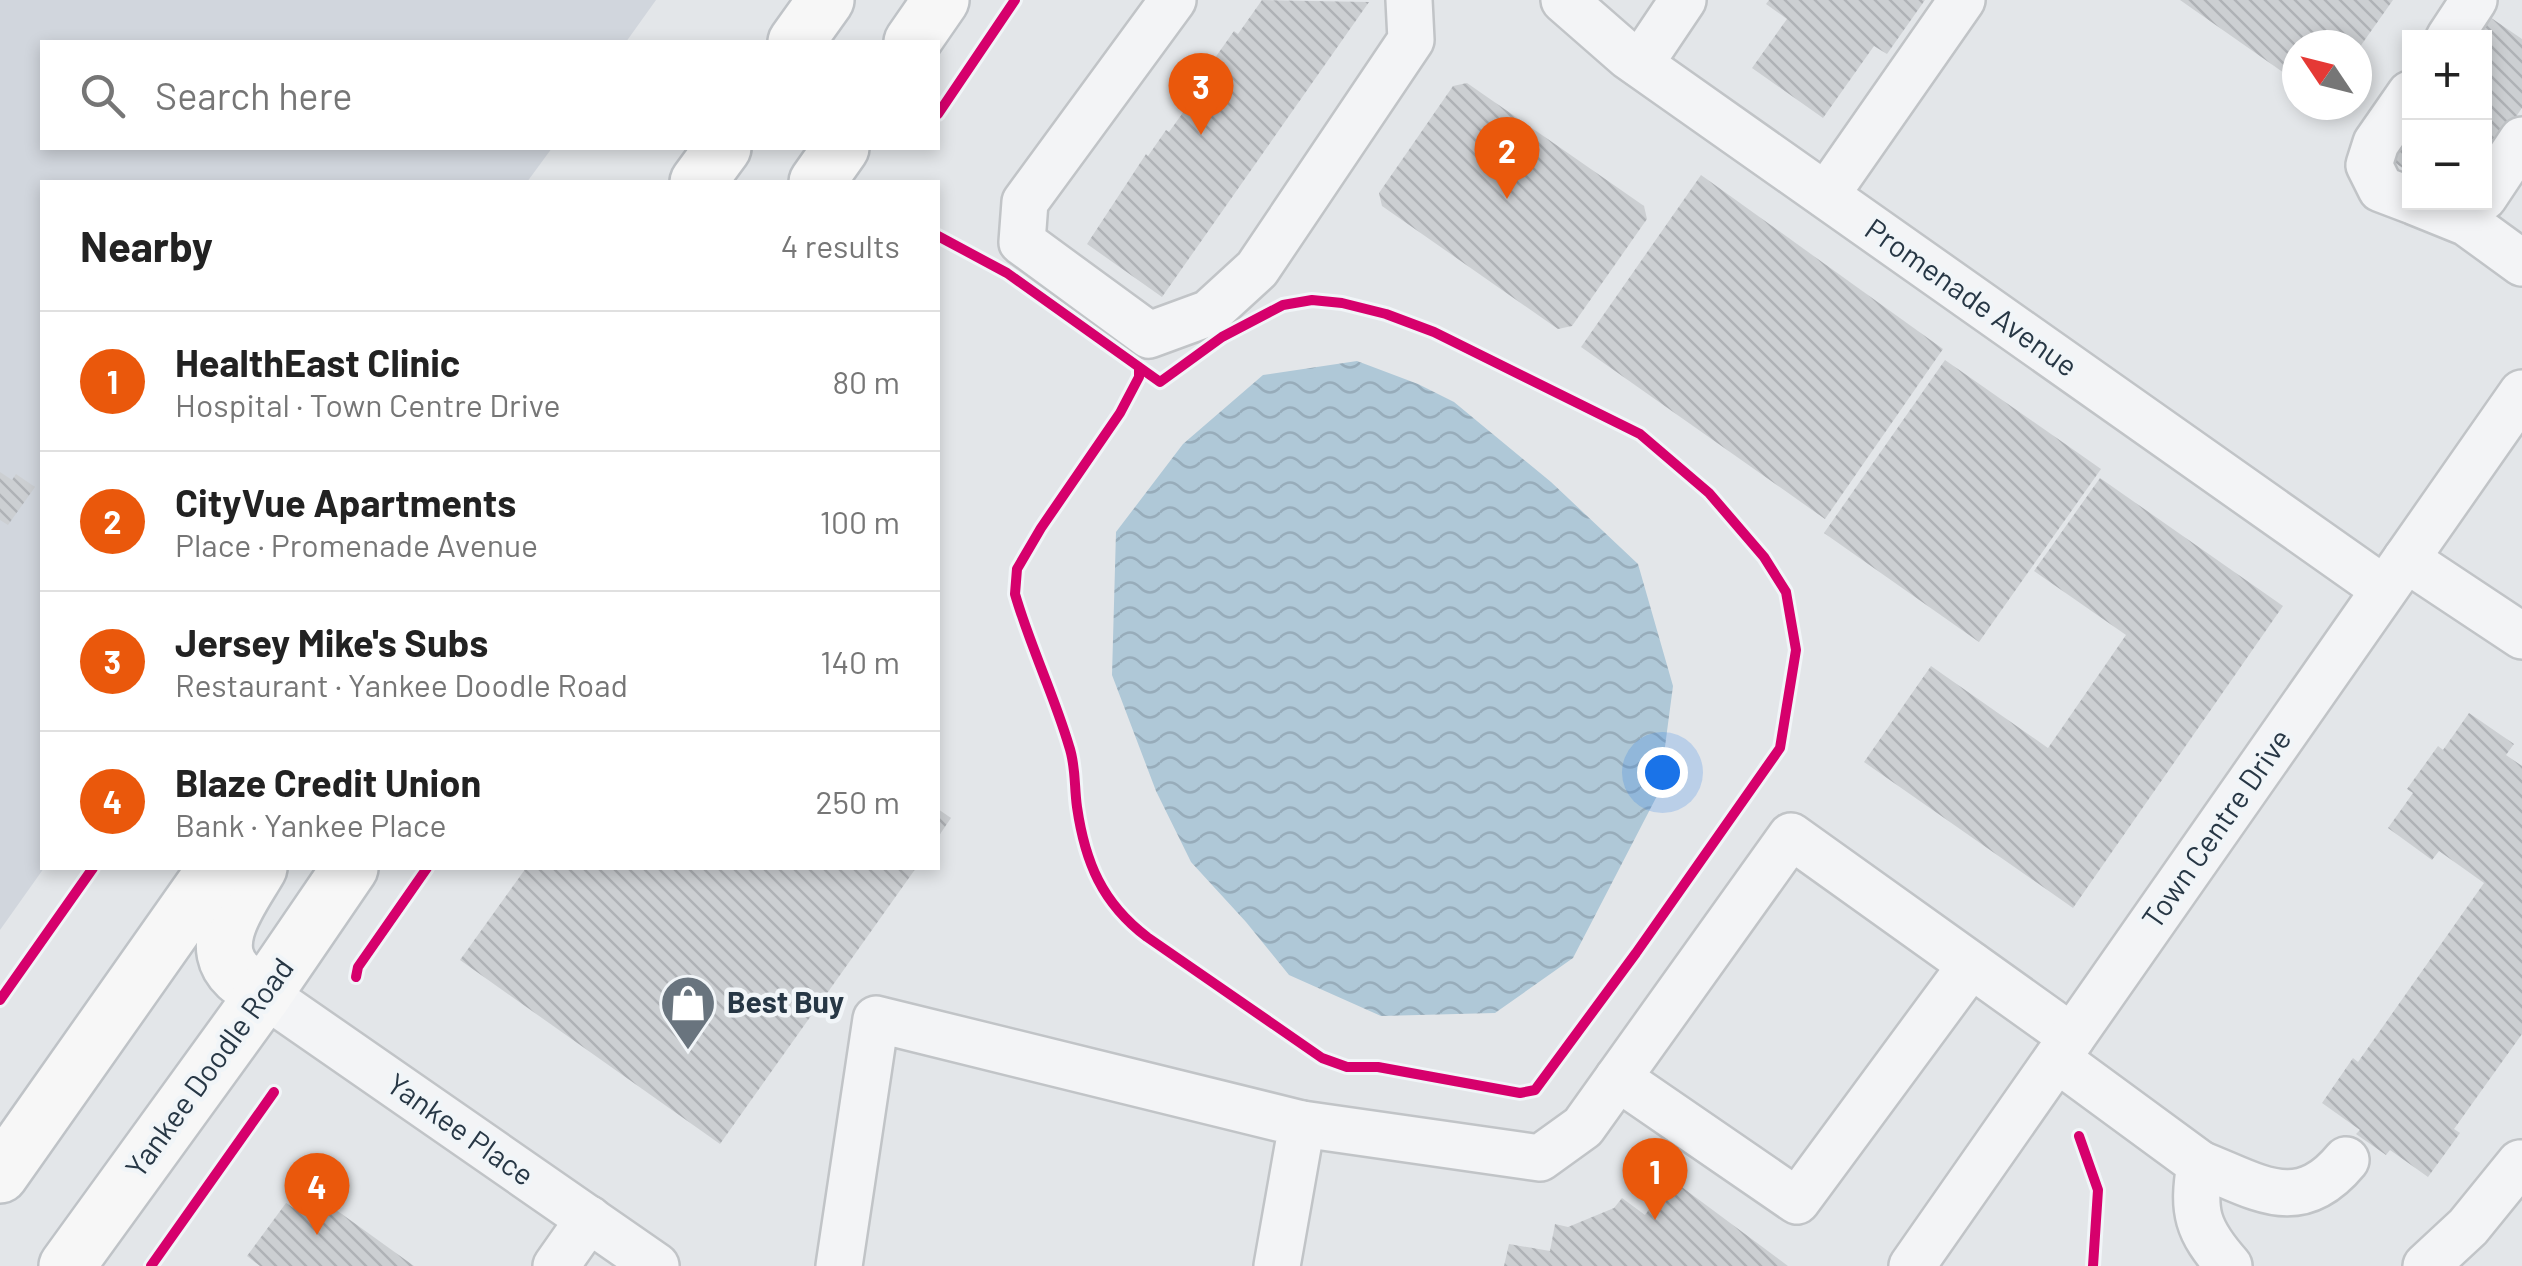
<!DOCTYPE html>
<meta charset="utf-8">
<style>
body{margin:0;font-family:Barlow,sans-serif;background:#f2f2f2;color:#222}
.controls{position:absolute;right:30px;top:30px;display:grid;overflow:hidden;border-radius:0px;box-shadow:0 5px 15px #0003}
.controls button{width:90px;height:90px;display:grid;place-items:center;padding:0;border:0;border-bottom:2px solid #e0e0e0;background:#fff;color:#222;font:50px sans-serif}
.compass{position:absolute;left:2282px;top:30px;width:90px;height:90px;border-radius:50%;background:#fff;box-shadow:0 5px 15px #0003;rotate:305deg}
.you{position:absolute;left:1662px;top:772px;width:35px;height:35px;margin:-25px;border:8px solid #fff;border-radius:50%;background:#1a73e8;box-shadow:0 0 0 15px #1a73e833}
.badge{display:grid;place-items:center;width:65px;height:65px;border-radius:50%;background:#ea580c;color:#fff;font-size:32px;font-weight:700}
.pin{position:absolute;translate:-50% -82px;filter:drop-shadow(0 2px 5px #0008)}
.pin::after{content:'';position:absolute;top:52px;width:35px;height:30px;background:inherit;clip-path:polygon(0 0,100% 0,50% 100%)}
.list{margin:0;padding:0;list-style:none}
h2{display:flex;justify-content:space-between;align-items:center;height:130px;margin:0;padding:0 40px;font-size:42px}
h2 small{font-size:32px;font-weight:400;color:#767676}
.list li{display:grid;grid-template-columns:65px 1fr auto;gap:30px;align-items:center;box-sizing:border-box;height:140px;padding:0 40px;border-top:2px solid #e0e0e0}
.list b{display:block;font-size:38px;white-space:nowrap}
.list p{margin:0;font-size:32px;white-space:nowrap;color:#767676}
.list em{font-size:32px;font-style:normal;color:#767676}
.icon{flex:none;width:55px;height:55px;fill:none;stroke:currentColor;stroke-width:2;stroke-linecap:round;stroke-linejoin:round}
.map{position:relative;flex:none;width:2522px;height:1266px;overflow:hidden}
.search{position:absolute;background:#fff;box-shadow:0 5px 15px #0003;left:40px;top:40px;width:900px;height:110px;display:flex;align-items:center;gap:25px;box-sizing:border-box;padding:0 35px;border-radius:0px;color:#767676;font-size:38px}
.panel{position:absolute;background:#fff;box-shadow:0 5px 15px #0003;left:40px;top:180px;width:900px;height:690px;border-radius:0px}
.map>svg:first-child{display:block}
</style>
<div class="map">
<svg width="2522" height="1266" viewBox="0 0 2522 1266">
<defs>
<pattern id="water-waves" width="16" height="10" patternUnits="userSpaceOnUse" patternTransform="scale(2.5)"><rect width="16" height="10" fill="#afc8d7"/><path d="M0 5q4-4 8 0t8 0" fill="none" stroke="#97acba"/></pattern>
<pattern id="building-back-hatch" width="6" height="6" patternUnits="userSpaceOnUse" patternTransform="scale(2.5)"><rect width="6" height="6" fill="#cccfd2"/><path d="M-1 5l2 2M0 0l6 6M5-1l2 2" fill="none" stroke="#afb2b6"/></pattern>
</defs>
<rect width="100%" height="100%" fill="#e3e6e9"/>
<polygon fill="#d1d6dd" points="0,0 656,0 626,42 42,42 42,148 552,148 527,182 42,182 44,868 0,930"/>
<polygon fill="url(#water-waves)" points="1357,361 1418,384 1454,402 1551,482 1638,564 1673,686 1659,792 1573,958 1495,1013 1381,1016 1289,975 1246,922 1191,862 1156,791 1112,675 1116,532 1183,444 1263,375"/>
<g fill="url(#building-back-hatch)">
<polygon points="1262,0 1369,2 1162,297 1087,244 1146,154 1148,156 1166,130 1169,132 1200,89 1195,86 1234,31 1238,34"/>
<polygon points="1769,0 1925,0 1887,54 1874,46 1823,118 1752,68 1787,19 1766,4"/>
<polygon points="2180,0 2393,0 2357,51 2357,45 2297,45 2297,82"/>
<polygon points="2484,13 2522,39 2522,108 2484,163 2484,38 2467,38"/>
<polygon points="1467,83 1644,206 1647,219 1572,326 1558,329 1382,206 1379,193 1453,86"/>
<polygon points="2410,120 2410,173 2385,156"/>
<polygon points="1701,175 1943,349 1825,519 1581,347"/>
<polygon points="1945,360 2101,469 1979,642 1824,533"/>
<polygon points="0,472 12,480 16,474 35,487 8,525 0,520"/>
<polygon points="2100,478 2283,606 2073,908 1864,762 1931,666 2048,748 2126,635 2034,571"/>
<polygon points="2469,713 2514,744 2506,755 2522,766 2522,1034 2454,1129 2460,1133 2428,1177 2390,1150 2386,1155 2356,1134 2360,1130 2322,1103 2353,1058 2358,1062 2484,883 2439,851 2432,860 2388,828 2413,793 2407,789 2438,746 2443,750"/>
<polygon points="938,809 951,818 938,837"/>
<polygon points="526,868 916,868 720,1144 460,960"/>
<polygon points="1671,1179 1788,1266 1504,1266 1509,1244 1550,1251 1555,1224 1568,1227 1614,1208 1622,1198 1645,1215"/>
<polygon points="319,1187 337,1200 332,1207 414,1266 260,1266 247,1256 286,1203 301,1213"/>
</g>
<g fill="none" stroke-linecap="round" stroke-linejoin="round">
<g stroke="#c1c4c7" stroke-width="50">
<g id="minor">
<polyline points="1173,0 1025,202 1022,242 1149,335 1209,313 1257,269 1411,40 1409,0"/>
<polyline points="1564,0 1628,56 2384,589"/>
<polyline points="2449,38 2474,0"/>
<polyline points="1640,64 1683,0"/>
<polyline points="2410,94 2376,143 2369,165 2381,189 2410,200"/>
<polyline points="1826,195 1962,0"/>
<polyline points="2484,197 2522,140"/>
<polyline points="2415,202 2467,223 2522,263"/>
<polyline points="2406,559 2522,636"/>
<polyline points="264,994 656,1266"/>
<path d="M2057,1059L2200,1164C2192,1212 2197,1230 2229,1266"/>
<polyline points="1618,1078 1797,1201 1971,965"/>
<polyline points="1302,1124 1540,1158 1583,1127 1791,836 2072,1037"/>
<path d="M2200,1164C2257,1186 2298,1218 2346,1160"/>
<polyline points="556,1266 589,1219"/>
<polyline points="839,1266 876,1019 1302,1124 1277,1266"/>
<polyline points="1912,1266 2522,393"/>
<polyline points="2426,1266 2468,1227 2520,1163"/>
</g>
</g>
<g stroke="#bfc3c7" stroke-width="60">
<g id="major">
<polyline points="796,42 826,0"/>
<polyline points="912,42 941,0"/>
<polyline points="698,182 723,148"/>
<polyline points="817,182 841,148"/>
<path d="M259,868C242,898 204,944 238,976C246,983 256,988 264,994"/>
<polyline points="0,1175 216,868"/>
<polyline points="67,1266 264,994 350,868"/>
</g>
</g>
<use href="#minor" stroke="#f3f4f6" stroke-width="45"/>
<use href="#major" stroke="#f7f7f7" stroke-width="55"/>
<g stroke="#f1f5f8" stroke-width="16">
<g id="cycleway">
<polyline points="938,114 1015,0"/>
<path d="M938,236L1007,273L1160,382L1222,337L1283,305L1312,300L1342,303L1386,314L1434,332L1640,434L1709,493L1764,557L1786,592L1796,650L1780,748L1636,953L1535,1090L1520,1093L1378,1067H1347L1322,1058L1147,937C1102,903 1085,862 1077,807C1074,786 1076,766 1069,746C1054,695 1030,646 1015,594L1017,569L1041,528L1120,413L1139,377V367"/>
<polyline points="356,977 358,967 427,868"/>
<polyline points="0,1000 93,868"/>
<polyline points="2079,1136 2098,1190 2093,1266"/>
<polyline points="151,1266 274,1092"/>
</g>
</g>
<use href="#cycleway" stroke="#d6006c" stroke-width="10"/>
</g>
<defs>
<g id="shop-pin" transform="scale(2.875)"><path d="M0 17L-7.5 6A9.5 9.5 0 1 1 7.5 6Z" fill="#69747e" stroke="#f1f5f8"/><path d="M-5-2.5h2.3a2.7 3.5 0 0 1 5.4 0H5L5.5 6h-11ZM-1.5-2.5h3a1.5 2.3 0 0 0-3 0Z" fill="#fff"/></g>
</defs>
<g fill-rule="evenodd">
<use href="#shop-pin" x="688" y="1003"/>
</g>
<g text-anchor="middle" stroke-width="9" stroke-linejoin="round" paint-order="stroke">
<g font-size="30" fill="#273745" stroke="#f1f5f8">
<text transform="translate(1971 298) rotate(35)" y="10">Promenade Avenue</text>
<text transform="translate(2217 829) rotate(-55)" y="10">Town Centre Drive</text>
<text transform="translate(210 1068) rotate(-54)" y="10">Yankee Doodle Road</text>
<text transform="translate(460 1130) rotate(35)" y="10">Yankee Place</text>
</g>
<g font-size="30" font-weight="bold" fill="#273745" stroke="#f1f5f8" text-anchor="start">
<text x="727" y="1013">Best Buy</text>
</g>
</g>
</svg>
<div class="controls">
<button>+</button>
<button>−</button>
</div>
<svg class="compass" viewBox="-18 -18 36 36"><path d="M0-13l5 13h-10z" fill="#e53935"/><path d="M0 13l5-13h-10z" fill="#767676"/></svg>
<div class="you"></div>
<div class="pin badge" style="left:1655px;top:1220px">1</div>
<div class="pin badge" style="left:1507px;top:199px">2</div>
<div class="pin badge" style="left:1201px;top:135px">3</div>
<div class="pin badge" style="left:317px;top:1235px">4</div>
<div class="search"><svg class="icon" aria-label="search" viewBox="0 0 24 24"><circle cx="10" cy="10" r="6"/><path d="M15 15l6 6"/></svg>Search here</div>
<section class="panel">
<h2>Nearby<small>4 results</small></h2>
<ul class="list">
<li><span class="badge">1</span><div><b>HealthEast Clinic</b><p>Hospital · Town Centre Drive</p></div><em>80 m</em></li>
<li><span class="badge">2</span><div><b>CityVue Apartments</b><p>Place · Promenade Avenue</p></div><em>100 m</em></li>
<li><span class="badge">3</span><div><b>Jersey Mike's Subs</b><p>Restaurant · Yankee Doodle Road</p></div><em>140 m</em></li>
<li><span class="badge">4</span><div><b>Blaze Credit Union</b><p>Bank · Yankee Place</p></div><em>250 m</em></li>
</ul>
</section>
</div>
